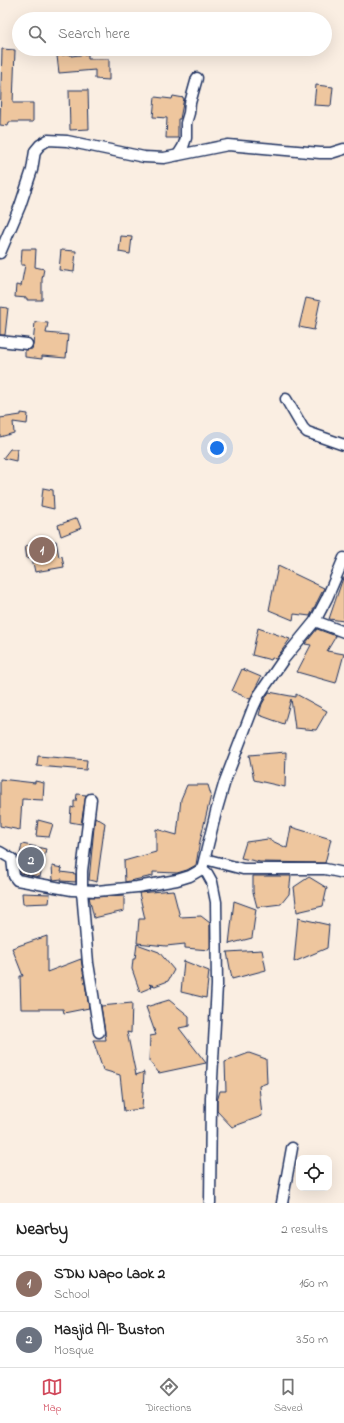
<!DOCTYPE html>
<style>
body{margin:0;font-family:"Indie Flower",sans-serif;background:#f6f6f6;color:#222}
.controls{position:absolute;right:12px;bottom:12px;display:grid;overflow:hidden;border-radius:8px;box-shadow:0 4px 16px #0002}
.controls button{width:36px;height:36px;display:grid;place-items:center;padding:0;border:0;border-bottom:1px solid #e0e0e0;background:#fff;color:#222;font:20px sans-serif}
.you{position:absolute;left:217px;top:448px;width:14px;height:14px;margin:-10px;border:3px solid #fff;border-radius:50%;background:#1a73e8;box-shadow:0 0 0 6px #1a73e833}
.badge{display:grid;place-items:center;width:26px;height:26px;border-radius:50%;background:#d1495b;color:#fff;font-size:13px;font-weight:700}
.pin{position:absolute;translate:-50% -50%;border:2px solid #fff;box-shadow:0 1px 4px #0006}
.list{margin:0;padding:0;list-style:none}
h2{display:flex;justify-content:space-between;align-items:center;height:52px;margin:0;padding:0 16px;font-size:17px}
h2 small{font-size:13px;font-weight:400;color:#767676}
.list li{display:grid;grid-template-columns:26px 1fr auto;gap:12px;align-items:center;box-sizing:border-box;height:56px;padding:0 16px;border-top:1px solid #e0e0e0}
.list b{display:block;font-size:15px;white-space:nowrap}
.list p{margin:0;font-size:13px;white-space:nowrap;color:#767676}
.list em{font-size:13px;font-style:normal;color:#767676}
.icon{flex:none;width:22px;height:22px;fill:none;stroke:currentColor;stroke-width:2;stroke-linecap:round;stroke-linejoin:round}
.map{position:relative;flex:none;width:344px;height:1203px;overflow:hidden}
.search{position:absolute;background:#fff;box-shadow:0 4px 16px #0002;left:12px;right:12px;top:12px;height:44px;display:flex;align-items:center;gap:10px;box-sizing:border-box;padding:0 14px;border-radius:22px;color:#767676;font-size:15px}
.sheet{height:164px;background:#fff}
nav{display:flex;justify-content:space-around;align-items:center;box-sizing:border-box;height:56px;border-top:1px solid #e0e0e0;background:#fff;font-size:11px;color:#767676}
nav a{display:grid;justify-items:center;gap:2px}
nav .on{color:#d1495b}
.map>svg:first-child{display:block}
</style>
<div class="map">
<svg width="344" height="1203" viewBox="0 0 344 1203">
<rect width="100%" height="100%" fill="#faeee2"/>
<filter id="ink" filterUnits="userSpaceOnUse"><feTurbulence type="fractalNoise" baseFrequency=".025" numOctaves="2"/><feDisplacementMap in="SourceGraphic" scale="8" xChannelSelector="R" yChannelSelector="G"/><feConvolveMatrix kernelMatrix="1 2 1 2 8 2 1 2 1" color-interpolation-filters="sRGB"/></filter>
<g filter="url(#ink)">
<g fill="#eec69e" stroke="#1b2f5e">
<polygon points="2,49 15,50 13,103 33,103 33,122 9,122 8,126 0,125"/>
<polygon points="71,54 71,56 88,54 88,59 109,59 109,80 95,79 95,70 59,73 57,56"/>
<polygon points="316,85 333,87 331,106 314,105"/>
<polygon points="69,90 88,90 89,129 70,130"/>
<polygon points="173,96 184,98 180,119 178,119 178,138 166,138 167,118 153,117 155,97 172,99"/>
<polygon points="121,236 132,237 130,254 119,252"/>
<polygon points="22,249 36,249 35,267 44,269 42,279 42,300 27,300 27,298 15,297 16,285 21,286 25,265 21,265"/>
<polygon points="61,250 76,251 74,272 59,270"/>
<polygon points="306,298 320,301 314,330 299,327"/>
<polygon points="0,307 8,308 5,335 0,335"/>
<polygon points="35,322 48,323 46,333 68,335 66,358 42,356 42,359 25,357 25,350 32,349 33,345"/>
<polygon points="21,413 28,414 27,424 13,422 14,433 0,437 0,418 21,415"/>
<polygon points="10,449 17,449 16,461 3,458"/>
<polygon points="43,488 53,490 54,509 41,506"/>
<polygon points="77,518 81,528 61,536 58,525"/>
<polygon points="56,541 59,557 62,556 64,567 35,572 32,558 27,559 25,546"/>
<polygon points="278,566 324,588 310,616 294,614 293,620 269,610"/>
<polygon points="343,578 344,578 344,621 329,619"/>
<polygon points="258,628 290,639 276,659 272,658 271,660 252,655"/>
<polygon points="317,629 336,636 327,651 344,654 336,683 297,672 311,645 305,644"/>
<polygon points="242,669 261,677 250,699 232,691"/>
<polygon points="269,692 296,697 296,694 327,711 316,730 295,728 291,699 284,724 259,715 262,704"/>
<polygon points="286,752 285,787 254,780 249,755"/>
<polygon points="38,756 87,760 86,770 37,766"/>
<polygon points="0,779 35,783 35,781 44,783 43,800 22,799 20,830 0,826"/>
<polygon points="187,785 208,785 211,795 200,841 196,865 187,870 177,873 153,872 153,876 125,882 124,861 156,852 156,829 177,835 181,799"/>
<polygon points="77,794 86,795 81,824 70,822 71,807 74,808 74,801 76,801"/>
<polygon points="95,817 105,823 97,882 89,880"/>
<polygon points="38,820 53,824 49,837 36,836"/>
<polygon points="291,827 331,839 325,863 260,862 241,858 246,842 268,839 287,848"/>
<polygon points="22,844 46,849 40,877 20,873 19,859"/>
<polygon points="52,866 62,868 61,872 76,874 76,882 61,881 62,879 53,880"/>
<polygon points="253,876 291,876 289,894 281,904 257,907 253,892"/>
<polygon points="309,877 327,888 323,906 297,912 294,887"/>
<polygon points="173,890 180,917 201,916 210,923 210,948 209,948 209,950 185,948 185,944 166,946 137,943 139,919 145,919 139,893"/>
<polygon points="22,893 50,894 49,903 23,904"/>
<polygon points="124,895 124,911 94,918 89,897"/>
<polygon points="234,901 256,909 252,938 229,944"/>
<polygon points="298,918 329,925 327,948 294,962"/>
<polygon points="47,936 47,972 81,959 89,1008 64,1013 63,1009 21,1009 20,976 23,976 12,948"/>
<polygon points="137,944 159,952 174,970 168,981 155,986 149,984 152,987 140,992 132,969 133,959 135,959"/>
<polygon points="262,950 266,970 232,979 227,952"/>
<polygon points="184,961 209,971 206,998 181,992"/>
<polygon points="169,1000 189,1016 189,1026 179,1028 206,1063 159,1073 149,1061 150,1036 156,1035 146,1007"/>
<polygon points="132,1003 131,1033 127,1032 136,1075 144,1072 142,1109 124,1111 120,1075 103,1070 93,1040 106,1040 101,1006"/>
<polygon points="249,1053 266,1059 267,1083 259,1086 262,1116 232,1127 217,1111 217,1101 220,1091 226,1091 225,1062"/>
</g>
<g fill="none" stroke-linecap="round" stroke-linejoin="round">
<g stroke="#1b2f5e" stroke-width="13">
<g id="minor">
<polyline points="178,155 183,147 186,138 186,123 189,113 190,103 197,78"/>
<polyline points="0,253 20,206 32,170 35,151 40,145 48,140 67,141 144,157 164,158 228,145 320,153 331,153 344,149"/>
<polyline points="0,341 27,344"/>
<polyline points="286,399 303,428 307,432 344,445"/>
<polyline points="315,621 344,632"/>
<polyline points="91,799 82,871 82,891 88,963 99,1032"/>
<polyline points="0,852 12,859 14,876 17,880 72,890 97,891 137,887 177,880 190,876 202,869 216,812 225,781 253,708 259,695 283,660 315,621 327,598 344,558"/>
<polyline points="205,859 243,869 325,869 344,873"/>
<polyline points="202,869 207,873 212,882 216,902 217,985 211,1098 210,1203"/>
<polyline points="282,1203 292,1148"/>
</g>
</g>
<use href="#minor" stroke="#fff" stroke-width="10"/>
</g>
</g>
</svg>
<div class="controls">
<button><svg class="icon" aria-label="locate" viewBox="0 0 24 24"><circle cx="12" cy="12" r="6"/><path d="M12 2v4M12 18v4M2 12h4M18 12h4"/></svg></button>
</div>
<div class="you"></div>
<div class="pin badge" style="left:42px;top:550px;background:#8d6e63">1</div>
<div class="pin badge" style="left:31px;top:860px;background:#6b7280">2</div>
<div class="search"><svg class="icon" aria-label="search" viewBox="0 0 24 24"><circle cx="10" cy="10" r="6"/><path d="M15 15l6 6"/></svg>Search here</div>
</div>
<section class="sheet">
<h2>Nearby<small>2 results</small></h2>
<ul class="list">
<li><span class="badge" style="background:#8d6e63">1</span><div><b>SDN Napo Laok 2</b><p>School</p></div><em>160 m</em></li>
<li><span class="badge" style="background:#6b7280">2</span><div><b>Masjid Al- Buston</b><p>Mosque</p></div><em>350 m</em></li>
</ul>
</section>
<nav>
<a class="on"><svg class="icon" aria-label="map" viewBox="0 0 24 24"><path d="M3 6l6-2 6 2 6-2v14l-6 2-6-2-6 2zM9 4v14M15 6v14"/></svg>Map</a>
<a><svg class="icon" aria-label="directions" viewBox="0 0 24 24"><path d="M12 3l9 9-9 9-9-9zM9 14v-3h6M13 9l2 2-2 2"/></svg>Directions</a>
<a><svg class="icon" aria-label="saved" viewBox="0 0 24 24"><path d="M7 4h10v16l-5-4-5 4z"/></svg>Saved</a>
</nav>
